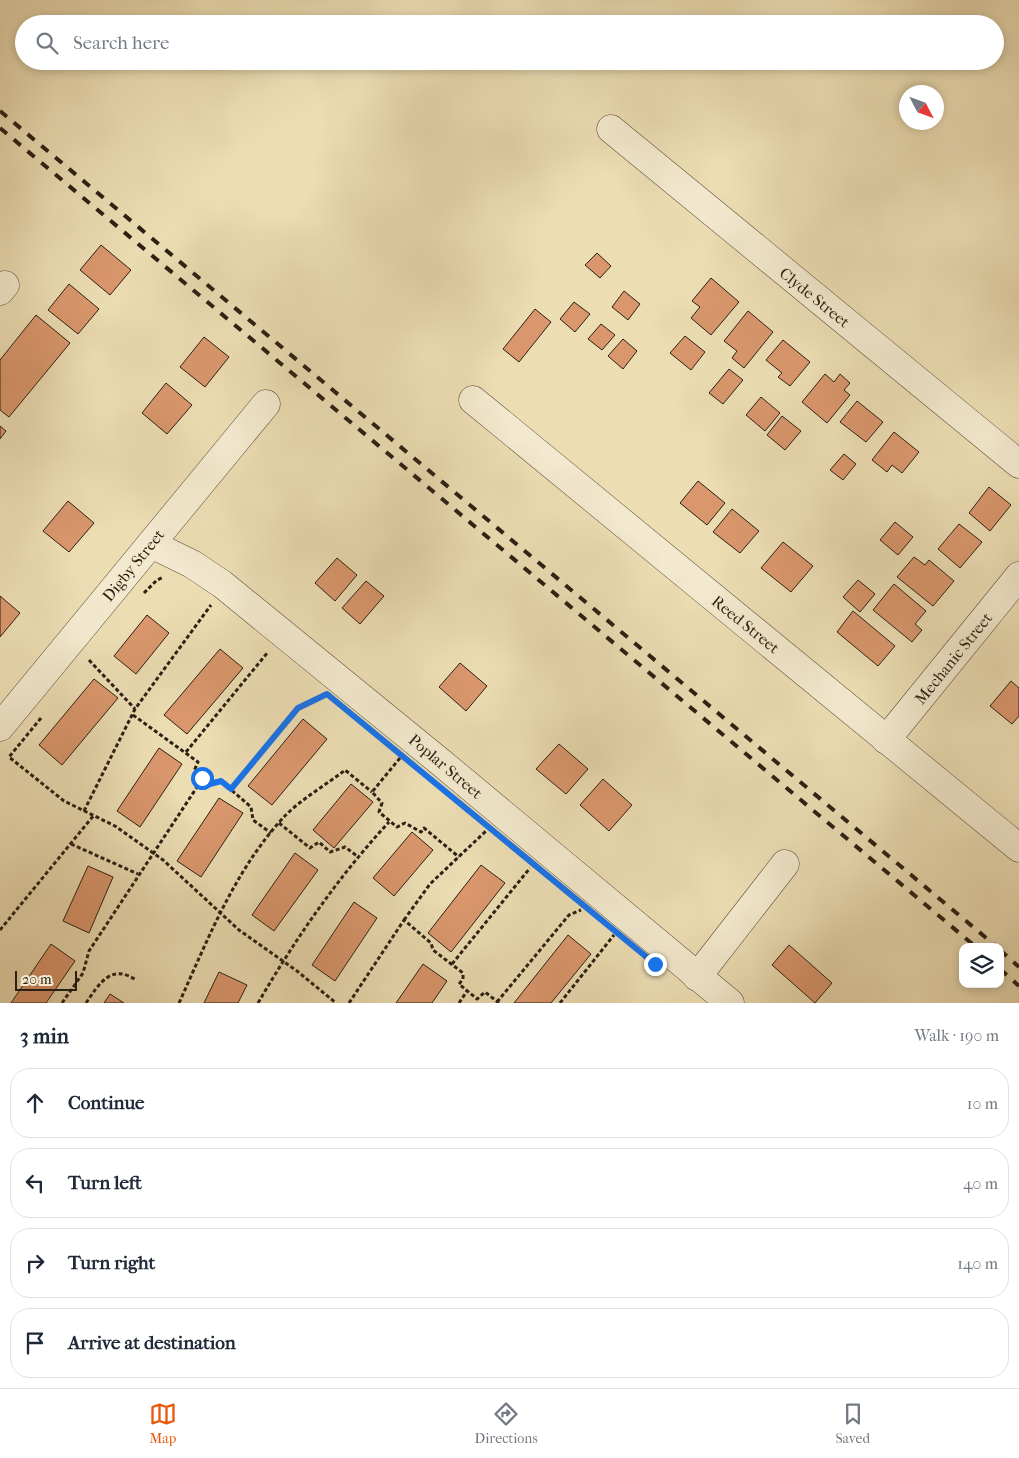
<!DOCTYPE html>
<meta charset="utf-8">
<style>
body{margin:0;font-family:"IM FELL French Canon",serif;background:#f6f6f7;color:#1f2937}
.controls{position:absolute;right:15px;bottom:15px;display:grid;overflow:hidden;border-radius:10px;box-shadow:0 2px 8px #0003}
.controls button{width:45px;height:45px;display:grid;place-items:center;padding:0;border:0;border-bottom:1px solid #e0e1e3;background:#fff;color:#1f2937;font:25px sans-serif}
.compass{position:absolute;left:899px;top:85px;width:45px;height:45px;border-radius:50%;background:#fff;box-shadow:0 2px 8px #0003;rotate:131deg}
.scale{position:absolute;left:15px;bottom:12px;width:62px;box-sizing:border-box;padding-left:5px;border:2px solid #2c2013;border-top:0;font-size:14px;line-height:18px;white-space:nowrap;color:#2c2013;-webkit-text-stroke:4px #f3e9ce;paint-order:stroke}
.stop{position:absolute;width:15px;height:15px;margin:-11px;border:4px solid #1a73e8;border-radius:50%;background:#fff}
.stop.end{background:#1a73e8;border-color:#fff;box-shadow:0 1px 5px #0008}
.list{margin:0;padding:0;list-style:none}
h2{display:flex;justify-content:space-between;align-items:center;height:65px;margin:0;padding:0 20px;font-size:21px}
h2 small{font-size:16px;font-weight:400;color:#747a83}
.list li{display:grid;grid-template-columns:32px 1fr auto;gap:15px;align-items:center;box-sizing:border-box;height:70px;margin:0 10px 10px;padding:0 10px;border:1px solid #e0e1e3;border-radius:20px}
.list b{display:block;font-size:19px;white-space:nowrap}
.list em{font-size:16px;font-style:normal;color:#747a83}
.icon{flex:none;width:28px;height:28px;fill:none;stroke:currentColor;stroke-width:2;stroke-linecap:round;stroke-linejoin:round}
.map{position:relative;flex:none;width:1019px;height:1003px;overflow:hidden}
.search{position:absolute;background:#fff;box-shadow:0 2px 8px #0003;left:15px;right:15px;top:15px;height:55px;display:flex;align-items:center;gap:12px;box-sizing:border-box;padding:0 18px;border-radius:28px;color:#747a83;font-size:19px}
.sheet{height:385px;background:#fff}
nav{display:flex;justify-content:space-around;align-items:center;box-sizing:border-box;height:70px;border-top:1px solid #e0e1e3;background:#fff;font-size:14px;color:#747a83}
nav a{display:grid;justify-items:center;gap:2px}
nav .on{color:#ea580c}
.map>svg:first-child{display:block}
</style>
<div class="map">
<svg width="1019" height="1003" viewBox="0 0 1019 1003">
<rect width="100%" height="100%" fill="#ecddb3"/>
<filter id="stains"><feTurbulence type="fractalNoise" baseFrequency=".004" numOctaves="4"/><feColorMatrix values="0 0 0 0 .2 0 0 0 0 .09 0 0 0 0 .02 0 0 0 .5 -.17"/></filter>
<radialGradient id="worn" r=".72"><stop offset=".6" stop-color="#630" stop-opacity="0"/><stop offset="1" stop-color="#630" stop-opacity=".3"/></radialGradient>
<g fill="#da976d" stroke="#2c2013">
<polygon points="101,245 131,270 110,295 80,270"/>
<polygon points="597,253 611,266 600,278 585,265"/>
<polygon points="711,278 739,302 711,335 691,318 700,307 692,301"/>
<polygon points="69,284 99,309 78,334 48,310"/>
<polygon points="624,291 640,304 628,320 612,307"/>
<polygon points="574,302 590,314 575,332 560,319"/>
<polygon points="535,309 551,322 519,362 503,349"/>
<polygon points="748,311 773,332 744,368 732,358 737,351 724,341"/>
<polygon points="36,315 70,343 9,417 0,410 0,360"/>
<polygon points="601,324 615,335 602,350 588,339"/>
<polygon points="685,336 705,352 691,370 670,353"/>
<polygon points="204,337 229,357 205,387 180,367"/>
<polygon points="623,339 637,351 623,369 608,356"/>
<polygon points="783,340 810,362 790,386 778,377 782,373 766,360"/>
<polygon points="729,369 743,380 723,404 709,393"/>
<polygon points="825,374 834,382 840,374 850,383 844,390 850,395 827,423 802,402"/>
<polygon points="166,383 192,405 167,434 142,413"/>
<polygon points="761,397 780,413 765,431 746,415"/>
<polygon points="857,401 883,422 866,442 840,422"/>
<polygon points="782,416 801,431 785,450 767,435"/>
<polygon points="0,426 6,431 0,439"/>
<polygon points="894,432 919,452 902,473 892,465 887,472 872,460"/>
<polygon points="844,454 856,464 843,480 830,470"/>
<polygon points="698,481 725,503 707,525 680,503"/>
<polygon points="989,487 1011,505 990,531 969,513"/>
<polygon points="68,501 94,523 69,552 43,531"/>
<polygon points="732,509 759,531 740,553 713,532"/>
<polygon points="895,522 913,537 898,555 880,540"/>
<polygon points="959,524 982,542 960,568 938,549"/>
<polygon points="783,542 813,566 791,592 761,568"/>
<polygon points="914,557 925,565 929,560 954,581 933,606 897,577"/>
<polygon points="337,558 357,575 335,601 315,583"/>
<polygon points="858,580 875,594 860,612 843,597"/>
<polygon points="366,581 384,596 360,624 342,608"/>
<polygon points="894,584 926,611 915,624 922,630 912,642 873,610"/>
<polygon points="0,596 20,613 0,637"/>
<polygon points="853,611 895,646 878,666 837,632"/>
<polygon points="147,615 169,633 136,674 114,656"/>
<polygon points="220,649 243,668 187,734 164,715"/>
<polygon points="460,663 487,686 466,711 439,687"/>
<polygon points="94,679 118,698 62,765 39,745"/>
<polygon points="1011,681 1019,688 1019,716 1012,724 990,706"/>
<polygon points="303,719 327,739 272,805 248,786"/>
<polygon points="559,744 588,769 566,794 536,769"/>
<polygon points="159,748 182,764 140,827 117,811"/>
<polygon points="603,779 632,805 609,831 580,805"/>
<polygon points="351,784 373,802 334,848 313,830"/>
<polygon points="219,798 243,813 201,877 177,861"/>
<polygon points="412,832 433,850 394,896 373,878"/>
<polygon points="295,853 318,870 274,931 252,915"/>
<polygon points="481,865 505,883 451,952 428,933"/>
<polygon points="88,866 113,877 89,933 63,921"/>
<polygon points="354,902 377,918 335,981 312,965"/>
<polygon points="568,935 591,954 551,1003 514,1003"/>
<polygon points="51,944 75,961 46,1003 11,1003"/>
<polygon points="789,945 832,983 815,1003 772,965"/>
<polygon points="423,964 447,981 432,1003 396,1003"/>
<polygon points="219,972 247,985 238,1003 204,1003"/>
<polygon points="110,994 124,1003 104,1003"/>
</g>
<g fill="none" stroke-linecap="round" stroke-linejoin="round">
<g stroke="#5c4f3b" stroke-width="29">
<g id="minor">
<polyline points="611,129 1019,464"/>
<polyline points="0,291 5,285"/>
<polyline points="473,400 1019,848"/>
<polyline points="151,544 192,564 222,584 438,760 730,1003"/>
<polyline points="0,727 266,404"/>
<polyline points="886,740 1019,576"/>
<polyline points="697,977 785,864"/>
</g>
</g>
<g stroke="#2c2013" stroke-width="3" stroke-dasharray="4 2.5" stroke-linecap="butt">
<polyline points="144,593 157,580 164,577"/>
<polyline points="89,660 135,709"/>
<polyline points="133,715 198,762 194,771 210,784 221,781 251,807 253,820 271,833"/>
<polyline points="41,718 9,757 64,801 115,826 163,860 239,930 297,971 336,1003"/>
<polyline points="186,752 268,652"/>
<polyline points="400,758 372,792 382,803 379,812 397,827 405,823 421,832 424,828 459,857"/>
<polyline points="231,789 298,708 322,696"/>
<polyline points="84,811 135,709 211,605"/>
<polyline points="279,823 310,848 319,842 330,852 345,847 357,856"/>
<polyline points="71,844 138,874"/>
<polyline points="404,920 430,884 487,830"/>
<polyline points="0,930 94,815"/>
<polyline points="452,964 530,868"/>
<polyline points="497,1002 569,915 581,910"/>
<polyline points="62,1003 83,973 89,951 203,778"/>
<path d="M86,1003C99,984 111,963 136,980"/>
<path d="M179,1003C208,939 234,872 282,819C299,800 325,786 345,770L372,792"/>
<path d="M258,1003C296,938 338,877 389,822"/>
<polyline points="349,1003 404,920 431,943 433,950 463,973 463,979 459,984 477,999 485,992 499,1003"/>
<polyline points="459,1003 467,991"/>
<polyline points="560,1003 614,935"/>
</g>
<use href="#minor" stroke="#f3e9ce" stroke-width="28"/>
<g stroke="#2c2013" stroke-width="4" stroke-dasharray="9 9" stroke-linecap="butt">
<polyline points="0,111 997,947"/>
<polyline points="0,128 976,947"/>
<polyline points="1000,950 1019,967"/>
<polyline points="1000,969 1019,986"/>
</g>
</g>
<g fill="none" stroke-linecap="round" stroke-linejoin="round">
<polyline stroke="#1a73e8" stroke-width="6" points="202,778 210,784 221,781 231,789 298,708 327,694 655,964"/>
</g>
<g text-anchor="middle" stroke-width="4" stroke-linejoin="round" paint-order="stroke">
<g font-size="16" fill="#2c2013" stroke="#f3e9ce">
<text transform="translate(815 297) rotate(39)" y="6">Clyde Street</text>
<text transform="translate(133 565) rotate(-51)" y="6">Digby Street</text>
<text transform="translate(746 624) rotate(39)" y="6">Reed Street</text>
<text transform="translate(953 658) rotate(-51)" y="6">Mechanic Street</text>
<text transform="translate(446 766) rotate(40)" y="6">Poplar Street</text>
</g>
</g>
<rect width="100%" height="100%" filter="url(#stains)"/>
<rect width="100%" height="100%" fill="url(#worn)"/>
</svg>
<div class="controls">
<button><svg class="icon" aria-label="layers" viewBox="0 0 24 24"><path d="M12 4l9 5-9 5-9-5zM3 14l9 5 9-5"/></svg></button>
</div>
<svg class="compass" viewBox="-18 -18 36 36"><path d="M0-13l5 13h-10z" fill="#e53935"/><path d="M0 13l5-13h-10z" fill="#747a83"/></svg>
<div class="scale">20 m</div>
<div class="stop" style="left:202px;top:778px"></div>
<div class="stop end" style="left:655px;top:964px"></div>
<div class="search"><svg class="icon" aria-label="search" viewBox="0 0 24 24"><circle cx="10" cy="10" r="6"/><path d="M15 15l6 6"/></svg>Search here</div>
</div>
<section class="sheet">
<h2>3 min<small>Walk · 190 m</small></h2>
<ul class="list">
<li><svg class="icon" aria-label="ahead" viewBox="0 0 24 24"><path d="M12 20V5M6 11l6-6 6 6"/></svg><div><b>Continue</b></div><em>10 m</em></li>
<li><svg class="icon" aria-label="left" viewBox="0 0 24 24"><path d="M17 20v-9H6M10 6l-5 5 5 5"/></svg><div><b>Turn left</b></div><em>40 m</em></li>
<li><svg class="icon" aria-label="right" viewBox="0 0 24 24"><path d="M7 20v-9h11M14 6l5 5-5 5"/></svg><div><b>Turn right</b></div><em>140 m</em></li>
<li><svg class="icon" aria-label="arrive" viewBox="0 0 24 24"><path d="M6 21V4h12l-3 4 3 4H6"/></svg><div><b>Arrive at destination</b></div></li>
</ul>
</section>
<nav>
<a class="on"><svg class="icon" aria-label="map" viewBox="0 0 24 24"><path d="M3 6l6-2 6 2 6-2v14l-6 2-6-2-6 2zM9 4v14M15 6v14"/></svg>Map</a>
<a><svg class="icon" aria-label="directions" viewBox="0 0 24 24"><path d="M12 3l9 9-9 9-9-9zM9 14v-3h6M13 9l2 2-2 2"/></svg>Directions</a>
<a><svg class="icon" aria-label="saved" viewBox="0 0 24 24"><path d="M7 4h10v16l-5-4-5 4z"/></svg>Saved</a>
</nav>
